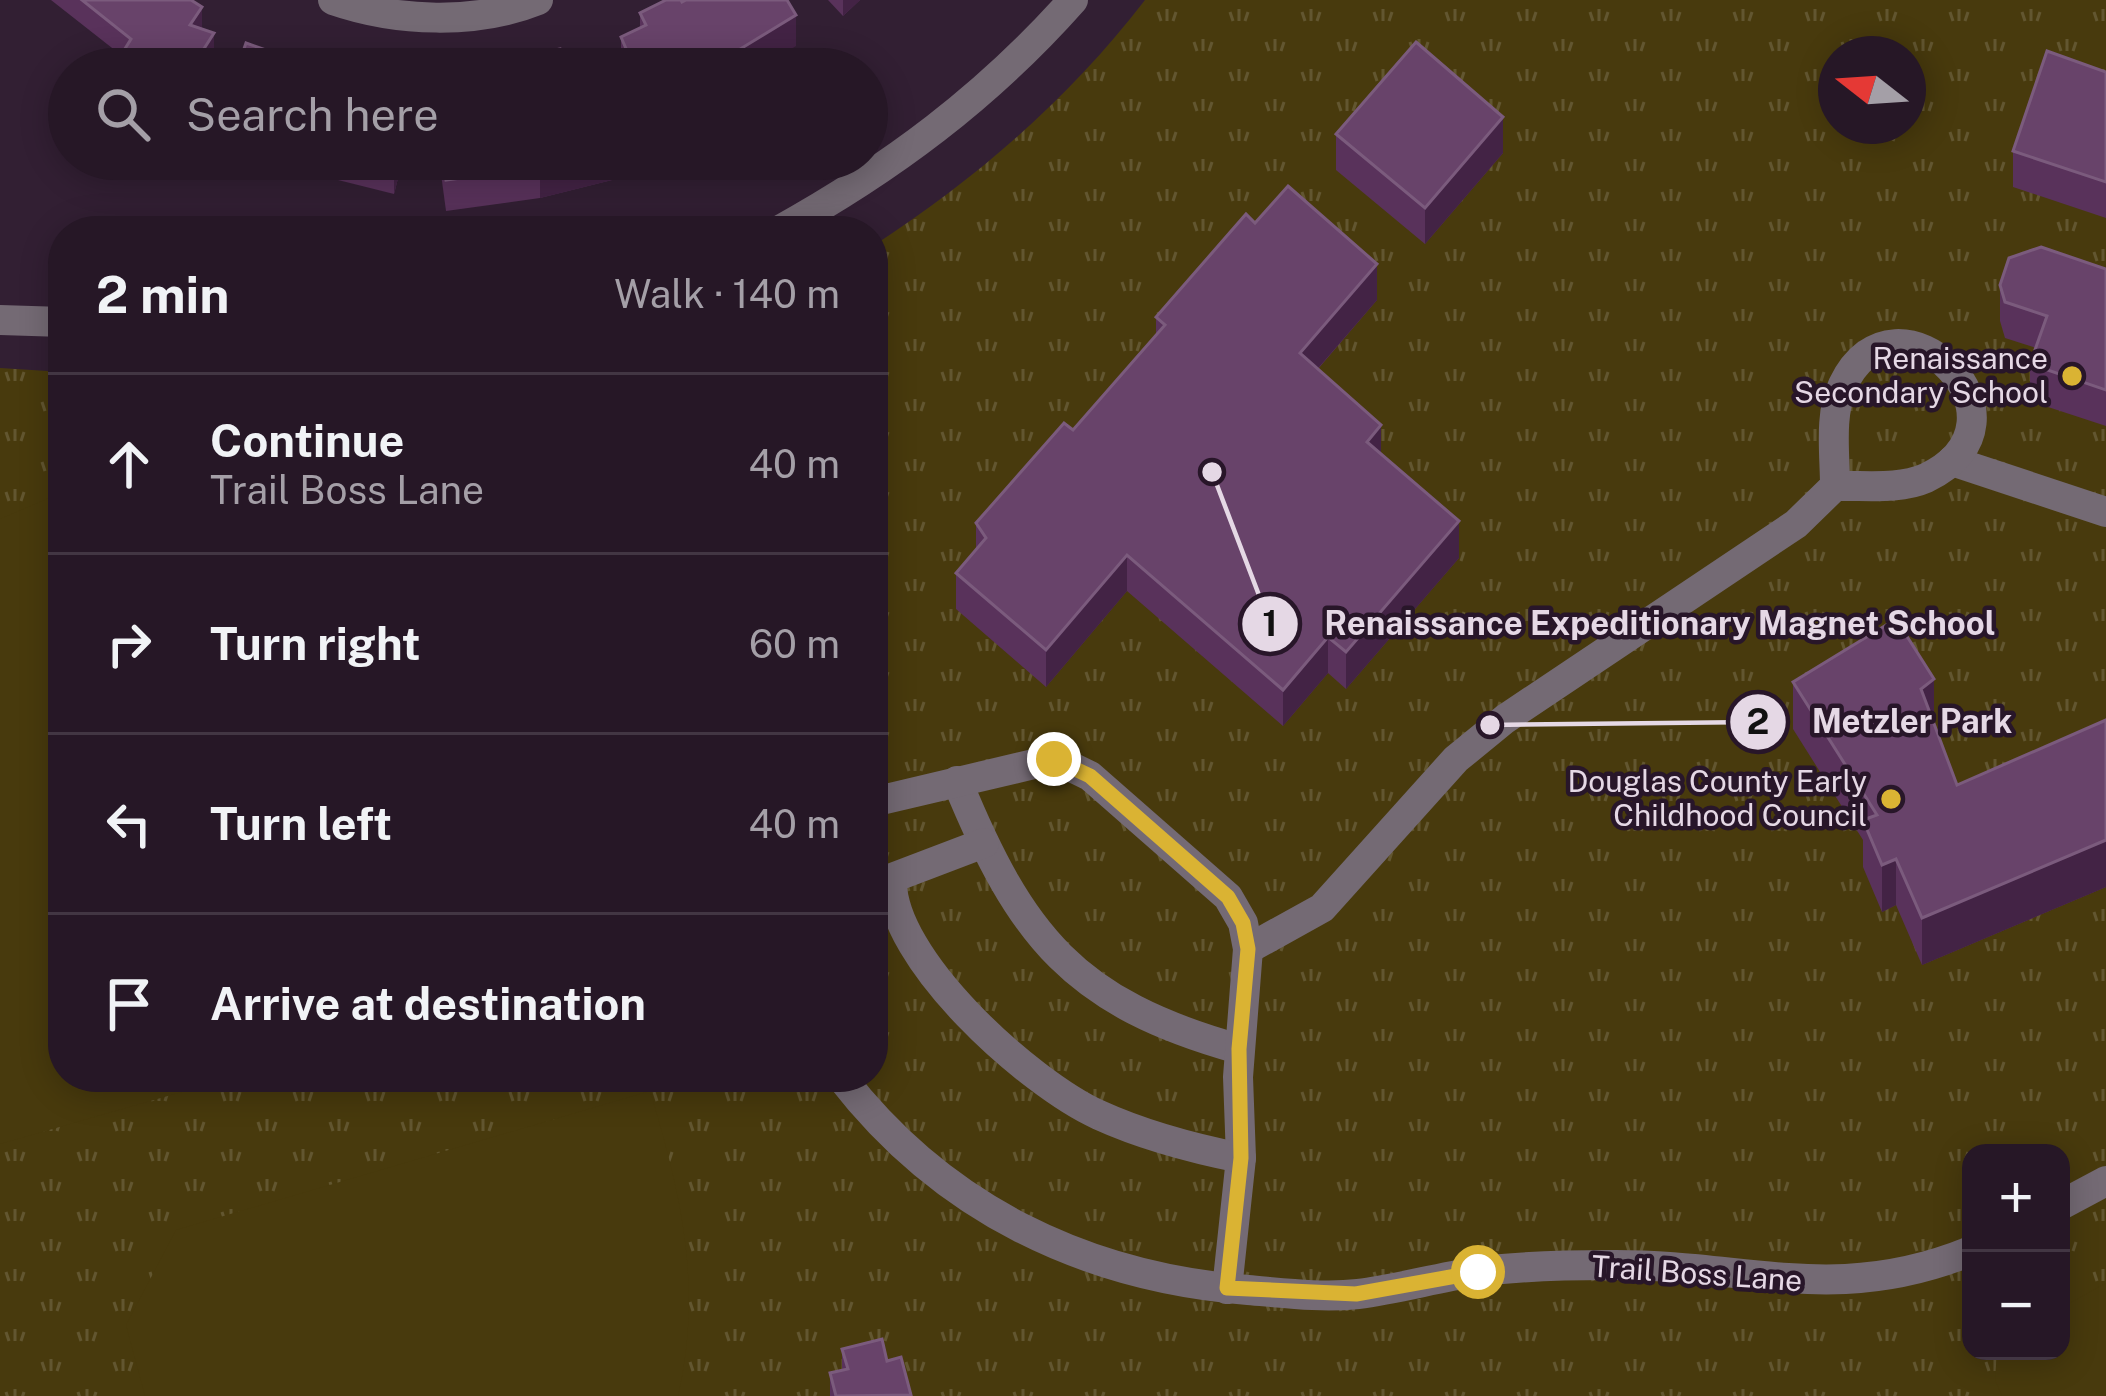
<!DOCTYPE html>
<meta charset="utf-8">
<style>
body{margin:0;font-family:"Public Sans",sans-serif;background:#2e202e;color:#f1f3f6}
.controls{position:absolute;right:36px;bottom:36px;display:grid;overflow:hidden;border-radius:24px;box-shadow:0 6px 30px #0003}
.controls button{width:108px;height:108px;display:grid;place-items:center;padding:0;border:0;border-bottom:3px solid #423643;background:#261726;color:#f1f3f6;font:60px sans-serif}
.compass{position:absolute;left:1818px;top:36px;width:108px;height:108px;border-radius:50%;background:#261726;box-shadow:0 6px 30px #0003;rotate:287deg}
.stop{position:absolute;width:36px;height:36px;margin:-27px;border:9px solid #dab333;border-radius:50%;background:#fff}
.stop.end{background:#dab333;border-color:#fff;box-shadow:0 3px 12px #0008}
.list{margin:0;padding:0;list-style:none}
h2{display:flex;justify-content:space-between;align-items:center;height:156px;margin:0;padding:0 48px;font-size:51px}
h2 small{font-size:39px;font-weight:400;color:#a49fa7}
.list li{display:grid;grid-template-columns:78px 1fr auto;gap:36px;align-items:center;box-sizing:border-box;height:180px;padding:0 48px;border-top:3px solid #423643}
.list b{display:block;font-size:45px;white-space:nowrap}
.list p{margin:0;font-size:39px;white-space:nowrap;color:#a49fa7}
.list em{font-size:39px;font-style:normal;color:#a49fa7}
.icon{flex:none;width:66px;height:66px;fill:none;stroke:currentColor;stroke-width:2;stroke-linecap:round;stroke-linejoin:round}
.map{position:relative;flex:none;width:2106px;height:1396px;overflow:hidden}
.search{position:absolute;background:#261726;box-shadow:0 6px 30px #0003;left:48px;top:48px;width:840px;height:132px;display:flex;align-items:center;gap:30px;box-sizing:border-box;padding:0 42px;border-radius:66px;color:#a49fa7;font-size:45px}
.panel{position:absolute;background:#261726;box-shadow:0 6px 30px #0003;left:48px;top:216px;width:840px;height:876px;border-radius:48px}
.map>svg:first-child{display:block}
</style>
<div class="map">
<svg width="2106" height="1396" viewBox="0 0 2106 1396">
<defs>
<pattern id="park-tufts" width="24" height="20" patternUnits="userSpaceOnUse" patternTransform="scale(3)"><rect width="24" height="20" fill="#483a0d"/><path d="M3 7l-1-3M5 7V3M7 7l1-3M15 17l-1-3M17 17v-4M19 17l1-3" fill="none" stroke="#625630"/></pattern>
</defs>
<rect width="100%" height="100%" fill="#321f33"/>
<path fill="url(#park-tufts)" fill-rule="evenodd" d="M1145,0H2106V1396H0V368L63,372V1077H873V246C977,178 1069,99 1145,0ZM1836,54H1908V126H1836ZM1971,1153H2061V1351H1971Z"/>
<g fill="#483a0d">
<polygon points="63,492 63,1077 234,1077 0,1144 0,519"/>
<path d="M650,1091C681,1194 703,1287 678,1396H145L126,1325L176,1230Z"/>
<polygon points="2106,1283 2106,1396 2002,1396 1995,1380 1997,1351 2061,1351 2061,1308"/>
</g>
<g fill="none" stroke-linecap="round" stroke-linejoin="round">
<g stroke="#746a74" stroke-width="30">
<path d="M333,0C397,22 476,25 538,0"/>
<path d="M778,231C890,169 987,97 1073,0"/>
<polyline points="0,320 63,322"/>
<polyline points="1952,461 2106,512"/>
<path d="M957,781C1021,937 1074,1003 1239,1049"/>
<polyline points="873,802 1055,759 1090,776 1228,897 1243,923 1248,949 1238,1077 1241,1158 1227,1289"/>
<path d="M984,843L892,878C888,958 1030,1084 1099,1115C1145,1136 1191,1148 1241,1158"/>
<path d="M1248,949L1322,908L1456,759L1505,719L1796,524L1835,486C1864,485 1899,490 1926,478C2047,420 1896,273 1843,385C1829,415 1835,454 1835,486"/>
<path d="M841,1077C943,1209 1085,1277 1248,1290C1284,1293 1322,1298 1358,1294C1397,1289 1436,1278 1475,1272C1520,1266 1566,1265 1611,1265C1747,1264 1836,1306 1971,1251"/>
<polyline points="2061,1205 2106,1181"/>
</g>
</g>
<g fill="#59325b">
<polygon points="51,0 191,0 214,58 207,69 118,69 118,60 121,55"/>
<polygon points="828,0 860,0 843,16"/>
<polygon points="682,2 796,46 564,67 621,52 621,37 640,28 640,13"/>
<polygon points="2106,72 2106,218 2013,187 2013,151"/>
<polygon points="1336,134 1503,153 1425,244 1336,170"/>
<polygon points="213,159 403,159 394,194 258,160 252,178 213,165"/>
<polygon points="439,159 620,159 620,178 540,198 446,211"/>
<polygon points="1255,223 1377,300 1318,369 1459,558 1346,689 1328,673 1283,726 1127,591 1046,687 956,609 956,573 976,549 976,523 1073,430 1156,336 1156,317"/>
<polygon points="2106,269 2106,426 2030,401 2030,364 2036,348 2005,338 2000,321 2000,285"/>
<polygon points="1793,682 1934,724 1957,785 2106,720 2106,887 1922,965 1896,905 1882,912 1863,867 1863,840 1793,729"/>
<polygon points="842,1349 911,1396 830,1396 830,1373 842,1371"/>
</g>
<g fill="#432345">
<polygon points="843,0 860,0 843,16"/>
<polygon points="202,7 202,32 190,25"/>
<polygon points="796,15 796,46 759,69 698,69"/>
<polygon points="214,33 214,58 207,69 191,69"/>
<polygon points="1503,117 1503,153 1425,244 1425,208"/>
<polygon points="252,159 258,159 252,178"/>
<polygon points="397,159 403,159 394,194 394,169"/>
<polygon points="570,159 620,159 620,178 540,198 540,167"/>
<polygon points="1377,264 1377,300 1300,389 1300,353"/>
<polygon points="1381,425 1381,461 1367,442"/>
<polygon points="1459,521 1459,558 1346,689 1346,652"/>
<polygon points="1127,555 1127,591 1046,687 1046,650"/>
<polygon points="1328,637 1328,673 1283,726 1283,690"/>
<polygon points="1934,679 1934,726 1921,689"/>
<polygon points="2106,840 2106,887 1922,965 1922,918"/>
<polygon points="1896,859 1896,905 1882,912 1882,865"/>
</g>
<g fill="#68436a" stroke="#7b5b7d" stroke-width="3">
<polygon points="82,0 191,0 202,7 190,25 214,33 191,69 132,69 118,60 131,39"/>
<polygon points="666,0 681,0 682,2 686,0 787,0 796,15 737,51 698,69 451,69 560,49 564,67 627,51 621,37 646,25 640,13"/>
<polygon points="1416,42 1503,117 1425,208 1336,134"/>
<polygon points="246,43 280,55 275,69 237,69"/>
<polygon points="2047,51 2106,72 2106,182 2013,151"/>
<polygon points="354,159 397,159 394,169"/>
<polygon points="443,159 570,159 540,167 446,180"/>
<polygon points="1288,186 1377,264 1300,353 1381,425 1367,442 1459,521 1346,652 1328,637 1283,690 1127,555 1046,650 956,573 986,538 976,523 1064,423 1073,430 1165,325 1156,317 1246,214 1255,223"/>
<polygon points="2041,247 2106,269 2106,390 2030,364 2047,316 2005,302 2000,285 2009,258"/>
<polygon points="1896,619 1934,679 1921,689 1957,785 2106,720 2106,840 1922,918 1896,859 1882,865 1863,820 1877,815 1793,682"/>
<polygon points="882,1339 887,1361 901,1357 911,1395 836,1396 830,1373 848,1369 842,1349"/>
</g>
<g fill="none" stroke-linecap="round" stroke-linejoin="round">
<polyline stroke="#dab333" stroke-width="15" points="1054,759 1090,776 1228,897 1243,923 1248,949 1239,1049 1241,1158 1227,1288 1356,1294 1478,1272"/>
</g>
<g fill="#dab333" stroke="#281629" stroke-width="4.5">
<circle cx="2072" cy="376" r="12"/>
<circle cx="1891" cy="799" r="12"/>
</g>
<g text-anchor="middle" stroke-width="9" stroke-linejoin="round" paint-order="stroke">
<g font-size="30" fill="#e5d8e5" stroke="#281629" text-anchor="end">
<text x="2048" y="369">Renaissance<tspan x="2048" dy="34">Secondary School</tspan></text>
<text x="1867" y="792">Douglas County Early<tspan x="1867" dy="34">Childhood Council</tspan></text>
</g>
<g font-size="30" fill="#e5d8e5" stroke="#281629">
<text transform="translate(1697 1274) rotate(4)" y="10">Trail Boss Lane</text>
</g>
</g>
<path fill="none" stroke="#e5d8e5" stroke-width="4.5" d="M1212 472L1270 624M1490 725L1758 722"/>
<g fill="#e5d8e5" stroke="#281629" stroke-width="4.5">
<circle cx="1212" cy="472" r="12"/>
<circle cx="1490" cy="725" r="12"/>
<circle cx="1270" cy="624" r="30"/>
<circle cx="1758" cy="722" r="30"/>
</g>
<g font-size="36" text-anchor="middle" font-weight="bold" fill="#111">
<text x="1270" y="636">1</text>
<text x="1758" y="734">2</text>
</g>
<g font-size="33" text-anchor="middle" font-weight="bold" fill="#e5d8e5" stroke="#281629" stroke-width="9" stroke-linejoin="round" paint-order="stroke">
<text x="1660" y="635">Renaissance Expeditionary Magnet School</text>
<text x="1912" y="733">Metzler Park</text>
</g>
</svg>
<div class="controls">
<button>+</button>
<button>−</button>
</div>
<svg class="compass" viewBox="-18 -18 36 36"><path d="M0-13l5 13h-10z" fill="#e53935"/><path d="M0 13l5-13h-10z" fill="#a49fa7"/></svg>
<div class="stop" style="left:1478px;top:1272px"></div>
<div class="stop end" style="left:1054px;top:759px"></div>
<div class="search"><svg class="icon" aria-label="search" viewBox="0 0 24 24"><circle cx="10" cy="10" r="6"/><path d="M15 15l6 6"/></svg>Search here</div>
<section class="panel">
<h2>2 min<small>Walk · 140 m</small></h2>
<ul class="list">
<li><svg class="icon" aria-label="ahead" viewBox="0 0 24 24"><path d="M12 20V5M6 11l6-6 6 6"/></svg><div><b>Continue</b><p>Trail Boss Lane</p></div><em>40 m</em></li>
<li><svg class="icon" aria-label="right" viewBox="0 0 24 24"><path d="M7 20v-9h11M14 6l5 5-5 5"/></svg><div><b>Turn right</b></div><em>60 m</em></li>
<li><svg class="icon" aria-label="left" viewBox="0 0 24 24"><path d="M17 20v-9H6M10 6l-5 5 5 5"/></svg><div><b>Turn left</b></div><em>40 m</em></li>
<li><svg class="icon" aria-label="arrive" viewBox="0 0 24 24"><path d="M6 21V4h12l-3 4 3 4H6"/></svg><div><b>Arrive at destination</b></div></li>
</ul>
</section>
</div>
